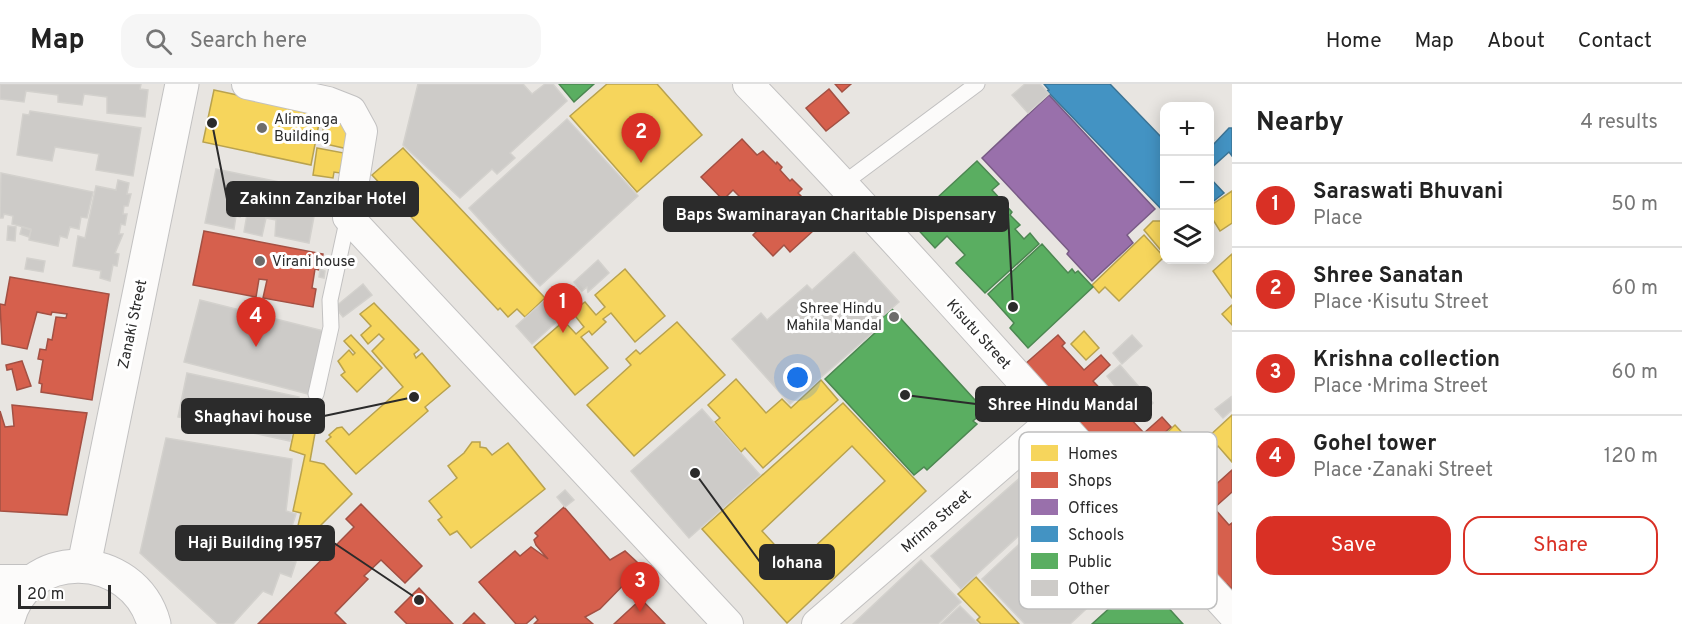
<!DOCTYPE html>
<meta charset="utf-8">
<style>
body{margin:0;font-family:Overpass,sans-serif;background:#f6f6f6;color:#222}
.controls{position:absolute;right:18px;top:18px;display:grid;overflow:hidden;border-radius:12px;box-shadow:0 3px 15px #0003}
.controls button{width:54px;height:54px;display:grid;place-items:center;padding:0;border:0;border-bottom:2px solid #e0e0e0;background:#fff;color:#222;font:30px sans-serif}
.scale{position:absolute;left:18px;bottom:15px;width:93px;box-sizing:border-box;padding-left:6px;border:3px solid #2b2b2b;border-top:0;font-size:16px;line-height:21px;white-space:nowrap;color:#2b2b2b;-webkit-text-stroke:4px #fff;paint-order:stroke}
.you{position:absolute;left:798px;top:294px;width:21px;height:21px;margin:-15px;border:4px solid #fff;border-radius:50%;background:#1a73e8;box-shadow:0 0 0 9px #1a73e833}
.badge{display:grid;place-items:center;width:39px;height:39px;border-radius:50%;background:#d93025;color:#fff;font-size:20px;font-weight:700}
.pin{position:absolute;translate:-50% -50px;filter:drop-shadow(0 2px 3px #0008)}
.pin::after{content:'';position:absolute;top:32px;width:21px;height:18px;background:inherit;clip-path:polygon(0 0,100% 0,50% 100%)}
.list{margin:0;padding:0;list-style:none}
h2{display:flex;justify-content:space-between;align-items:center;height:78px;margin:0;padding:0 24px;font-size:26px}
h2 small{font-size:20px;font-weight:400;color:#767676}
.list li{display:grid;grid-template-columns:39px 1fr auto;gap:18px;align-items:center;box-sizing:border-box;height:84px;padding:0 24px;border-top:2px solid #e0e0e0}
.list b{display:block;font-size:22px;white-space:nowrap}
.list p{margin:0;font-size:20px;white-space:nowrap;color:#767676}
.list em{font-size:20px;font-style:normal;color:#767676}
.actions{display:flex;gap:12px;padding:18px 24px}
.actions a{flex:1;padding:14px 0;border:2px solid #d93025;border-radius:18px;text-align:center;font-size:21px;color:#d93025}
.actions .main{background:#d93025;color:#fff}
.icon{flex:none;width:33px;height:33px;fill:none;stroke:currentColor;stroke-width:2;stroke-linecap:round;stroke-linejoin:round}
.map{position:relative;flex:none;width:1232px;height:540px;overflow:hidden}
header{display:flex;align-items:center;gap:36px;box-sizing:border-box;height:84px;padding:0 30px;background:#fff;border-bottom:2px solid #e0e0e0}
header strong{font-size:28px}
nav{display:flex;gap:33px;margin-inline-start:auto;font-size:21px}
.search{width:420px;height:54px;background:#f6f6f6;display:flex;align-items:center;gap:15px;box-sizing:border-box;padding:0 21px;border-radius:18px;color:#767676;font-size:22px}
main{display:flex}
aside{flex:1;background:#fff}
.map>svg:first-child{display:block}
</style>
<header>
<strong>Map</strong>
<div class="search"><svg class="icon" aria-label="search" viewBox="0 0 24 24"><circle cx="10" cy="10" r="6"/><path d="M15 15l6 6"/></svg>Search here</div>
<nav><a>Home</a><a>Map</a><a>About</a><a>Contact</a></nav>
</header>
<main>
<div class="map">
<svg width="1232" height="540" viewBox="0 0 1232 540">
<rect width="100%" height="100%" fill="#e8e5e1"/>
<g fill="#f6d55c" stroke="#b9a24d" stroke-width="1.5" fill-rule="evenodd">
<polygon points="607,0 657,0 702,51 637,108 570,32"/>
<polygon points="214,6 321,29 311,81 203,58"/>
<polygon points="326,28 353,38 348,65 321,59"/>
<polygon points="317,64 344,69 340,89 334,88 333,94 313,91"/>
<polygon points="403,64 545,214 525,233 517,225 508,233 500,224 498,226 372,91"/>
<polygon points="1232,107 1232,139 1220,147 1210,131 1210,122"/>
<polygon points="1153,137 1164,137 1164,170 1144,146"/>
<polygon points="1144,151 1164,173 1119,217 1105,203 1099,209 1092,201"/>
<polygon points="1232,170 1232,214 1213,187"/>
<polygon points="625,185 665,232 635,258 611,229 603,235 606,238 592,251 589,247 581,253 608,284 575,311 534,263 564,237 576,250 584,243 572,228 585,218 596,231 605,223 595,211"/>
<polygon points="374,219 419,266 414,270 416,274 422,269 450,302 425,323 428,327 356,390 326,357 331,353 329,351 337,344 342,343 349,351 403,303 372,267 384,255 379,250 368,260 361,251 371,242 360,230"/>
<polygon points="1232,221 1232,241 1222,230"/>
<polygon points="677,238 725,291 634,372 587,321 631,281 626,275 636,266 640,270"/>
<polygon points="1084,247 1099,264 1086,276 1071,260"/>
<polygon points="351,251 382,284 357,308 341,291 345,288 338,277 349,266 353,271 355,269 344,257"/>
<polygon points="736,295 766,329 782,315 791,324 821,296 838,316 763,384 745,364 741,368 715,338 720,334 708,321"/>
<path d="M843,319L926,407L787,539L702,445ZM852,362L885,397L794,482L762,447Z"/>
<polygon points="303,328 311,330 317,338 310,377 324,380 352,410 299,463 293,463 301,429 293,427 305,371 290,366 297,333"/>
<polygon points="1232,331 1232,378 1218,362 1215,365 1206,355"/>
<polygon points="1175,341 1213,382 1194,400 1185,392 1192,386 1175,369 1169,375 1155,360"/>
<polygon points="472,358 480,358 480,363 486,364 492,371 508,359 545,405 471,464 457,447 450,451 438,436 442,433 429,417 457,394 448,382 464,369"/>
<polygon points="976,493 1019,540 981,540 977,536 980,533 958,510"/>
</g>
<g fill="#d6604d" stroke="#a35043" stroke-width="1.5">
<polygon points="835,0 851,0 842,8"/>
<polygon points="829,5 849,29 826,47 806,24"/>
<polygon points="742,55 757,71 763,67 776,80 777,78 782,83 780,86 790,97 792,95 802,105 798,109 809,120 813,116 822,127 819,129 825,136 790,168 784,161 773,172 753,151 764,140 753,127 741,138 732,129 744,117 733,106 723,116 701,93"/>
<polygon points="204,147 323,170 320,186 315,185 312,204 316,205 313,223 263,214 267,196 259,195 256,213 193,201"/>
<polygon points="10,193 109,210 92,316 41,308 42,300 39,299 43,276 38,275 40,265 46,266 48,255 52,256 56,233 66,234 67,230 52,228 51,231 37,228 27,265 2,260 0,220 5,221"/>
<polygon points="1058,251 1065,259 1062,262 1084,286 1101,271 1110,281 1093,297 1108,313 1113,308 1130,327 1126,330 1144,349 1162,333 1171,343 1152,360 1168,378 1175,371 1189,387 1182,393 1201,414 1232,386 1232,408 1214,424 1229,441 1232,439 1232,505 1227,500 1224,503 1210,487 1213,484 1187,456 1194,450 1165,415 1156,423 1024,281"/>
<polygon points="22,277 31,302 17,306 12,285 7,286 6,281"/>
<polygon points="12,321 87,329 67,431 0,427 0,327 5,343 14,342"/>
<polygon points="361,420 422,482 405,499 381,476 364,492 368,495 335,529 346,540 258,540 354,443 346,435"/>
<polygon points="564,423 610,476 625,467 639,480 636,482 639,485 600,525 585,533 593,540 534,540 538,536 535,532 526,540 516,540 479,498 515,467 520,472 531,463 548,475 536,461 534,456 538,452 535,449"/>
<polygon points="419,504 453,540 407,540 395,528"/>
<polygon points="641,515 665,540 614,540"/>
<polygon points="474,529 485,540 463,540"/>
</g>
<polygon fill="#9970ab" stroke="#785b85" stroke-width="1.5" points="1049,11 1155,125 1127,151 1133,159 1092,197 1067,170 1069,167 982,74"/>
<g fill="#4393c3" stroke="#3c7495" stroke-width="1.5">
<polygon points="1044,0 1110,0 1164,56 1164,128 1047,7 1049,6"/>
<polygon points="1229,44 1232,44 1232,72 1229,68 1210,85 1210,64"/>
<polygon points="1210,94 1224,109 1210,120"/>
</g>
<g fill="#5aae61" stroke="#4c8751" stroke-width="1.5">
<polygon points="559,0 594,0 574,18"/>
<polygon points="977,77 999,100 992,106 1012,128 1010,131 1020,141 1015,145 1024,155 1030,149 1039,160 985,209 956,179 965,171 947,152 935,164 911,138"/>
<polygon points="1042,160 1068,189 1072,185 1075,189 1078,187 1093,203 1028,264 1010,244 1014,239 988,210"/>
<polygon points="892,225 985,327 973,337 977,340 927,386 924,383 914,391 825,295 878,246 880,241 877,238"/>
<polygon points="1146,499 1183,540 1092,540 1124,511 1128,515"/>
</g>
<g fill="#cdcbc8" stroke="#d3d1cd" stroke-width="1.5">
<polygon points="0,0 141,0 140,5 148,6 145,33 107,29 107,13 84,10 82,21 58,18 58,11 26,7 24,18 0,15"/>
<polygon points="418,0 523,0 532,10 545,0 553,0 567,17 510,69 515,74 497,90 492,85 460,114 403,61"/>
<polygon points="1025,0 1040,0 1049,10 1028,29 1012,11"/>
<polygon points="30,27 141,44 133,92 96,86 99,70 55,63 52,77 17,71 23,30 29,31"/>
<polygon points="567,35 638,112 540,202 469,124"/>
<polygon points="216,85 319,106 309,159 275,152 276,136 266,134 262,152 244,148 247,130 240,129 240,133 236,132 234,145 205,139"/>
<polygon points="1,89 93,108 87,134 81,133 79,145 70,143 67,154 60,152 58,162 29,156 31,145 12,140 13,132 4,130 3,134 0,134"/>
<polygon points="118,96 129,99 127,110 131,110 128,122 124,122 123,130 127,130 125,141 121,140 119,150 123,150 115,169 119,170 117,182 113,181 110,197 100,194 101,187 73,182 78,152 85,154 96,102 116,106"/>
<polygon points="8,142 16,143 15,157 7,156"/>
<polygon points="22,143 31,146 29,153 20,150"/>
<polygon points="854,168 899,218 876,238 879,241 877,245 790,320 732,255 761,229 767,236 807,201 812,206"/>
<polygon points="27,174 45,177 43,188 25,185"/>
<polygon points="598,176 609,189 588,208 587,203 582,207 574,198"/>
<polygon points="320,185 325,187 324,194 319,193"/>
<polygon points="363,200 372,211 343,233 335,223"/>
<polygon points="547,214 563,232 532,260 516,242"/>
<polygon points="200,216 328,248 312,311 184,278"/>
<polygon points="1132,251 1142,262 1122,280 1113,269"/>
<polygon points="1120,281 1153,319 1147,325 1150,328 1141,335 1107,292"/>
<polygon points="187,289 299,313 290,357 178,333"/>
<polygon points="1231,313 1232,326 1223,334 1215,325"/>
<polygon points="702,325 760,391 689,454 631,387"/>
<polygon points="166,354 292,375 286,427 296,430 282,473 296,478 291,493 280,489 272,511 263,507 233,540 218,540 140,469"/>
<polygon points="1023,391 1027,394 1045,391 1101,449 1067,480 1035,445 1026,445 961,505 931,472"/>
<polygon points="565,406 574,416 565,423 557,413"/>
<polygon points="1032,448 1069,489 1081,480 1088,472 1086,468 1097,457 1112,477 1112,501 1070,540 1025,540 982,495"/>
<polygon points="921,476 961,518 938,540 853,540"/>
<polygon points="960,522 978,540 941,540"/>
</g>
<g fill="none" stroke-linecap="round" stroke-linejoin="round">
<g stroke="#c2c1c1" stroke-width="17">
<g id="lane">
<polyline points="844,99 977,0"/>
<polyline points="316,310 331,243 330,216 348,133"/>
</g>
</g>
<g stroke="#c2c1c1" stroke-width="32">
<g id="street">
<polyline points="247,0 328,18 351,27 362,47 348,133 728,540"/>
<path d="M748,0C914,172 1070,353 1232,529"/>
<polyline points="0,496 34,496"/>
<polyline points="817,540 1054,335"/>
</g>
</g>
<g stroke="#c2c1c1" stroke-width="35">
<g id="secondary">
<polyline points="84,481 182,0"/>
<path d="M7,540C23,461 134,465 154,540"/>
</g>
</g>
<use href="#lane" stroke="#fcfbfa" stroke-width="15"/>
<use href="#street" stroke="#fcfbfa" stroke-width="30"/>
<use href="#secondary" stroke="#fcfbfa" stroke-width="33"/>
</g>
<g fill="#6d6c6b" stroke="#fff" stroke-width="2">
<circle cx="262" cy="44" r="6"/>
<circle cx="260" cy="177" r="6"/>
<circle cx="894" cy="233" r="6"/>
</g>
<g text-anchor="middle" stroke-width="6" stroke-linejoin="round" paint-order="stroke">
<g font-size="15" fill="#2b2b2b" stroke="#fff" text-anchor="start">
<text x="274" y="40">Alimanga<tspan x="274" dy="17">Building</tspan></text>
<text x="272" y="182">Virani house</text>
<text x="882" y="229" text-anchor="end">Shree Hindu<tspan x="882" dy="17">Mahila Mandal</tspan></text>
</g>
<g font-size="15" fill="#2b2b2b" stroke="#fff">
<text transform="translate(132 240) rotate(-78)" y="5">Zanaki Street</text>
<text transform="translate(979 250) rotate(48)" y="5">Kisutu Street</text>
<text transform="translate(936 437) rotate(-41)" y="5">Mrima Street</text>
</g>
</g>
<rect x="1019" y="348" width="198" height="177" rx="9" fill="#fff" stroke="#bfbfbf" stroke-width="1.5"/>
<rect x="1031" y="361" width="27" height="16" fill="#f6d55c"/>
<rect x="1031" y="388" width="27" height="16" fill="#d6604d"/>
<rect x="1031" y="415" width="27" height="16" fill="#9970ab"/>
<rect x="1031" y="442" width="27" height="16" fill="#4393c3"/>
<rect x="1031" y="469" width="27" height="16" fill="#5aae61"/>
<rect x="1031" y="496" width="27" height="16" fill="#cdcbc8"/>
<g font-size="16" fill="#2b2b2b">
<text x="1068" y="375">Homes</text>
<text x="1068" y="402">Shops</text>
<text x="1068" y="429">Offices</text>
<text x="1068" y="456">Schools</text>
<text x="1068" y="483">Public</text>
<text x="1068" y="510">Other</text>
</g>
<path fill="none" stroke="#2b2b2b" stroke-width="2" d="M212 39L227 115M1013 223L1008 130M905 311L976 320M414 313L324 332M419 516L334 459M695 389L760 478"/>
<g fill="#2b2b2b" stroke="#fff" stroke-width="2">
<circle cx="212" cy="39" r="6"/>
<circle cx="1013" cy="223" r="6"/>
<circle cx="905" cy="311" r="6"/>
<circle cx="414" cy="313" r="6"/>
<circle cx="419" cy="516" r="6"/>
<circle cx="695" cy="389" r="6"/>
</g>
<g fill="#2b2b2b" stroke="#2b2b2b" stroke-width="2">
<rect x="227" y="98" width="191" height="34" rx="6"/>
<rect x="664" y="113" width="344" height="34" rx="6"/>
<rect x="976" y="303" width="175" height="34" rx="6"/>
<rect x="182" y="315" width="142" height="34" rx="6"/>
<rect x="176" y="442" width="158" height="34" rx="6"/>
<rect x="760" y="461" width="74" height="34" rx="6"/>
</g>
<g font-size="16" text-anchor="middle" font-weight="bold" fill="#fff">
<text x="323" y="120">Zakinn Zanzibar Hotel</text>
<text x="836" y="136">Baps Swaminarayan Charitable Dispensary</text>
<text x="1063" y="326">Shree Hindu Mandal</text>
<text x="253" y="338">Shaghavi house</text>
<text x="255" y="464">Haji Building 1957</text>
<text x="797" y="484">lohana</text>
</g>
</svg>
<div class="controls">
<button>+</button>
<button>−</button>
<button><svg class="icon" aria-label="layers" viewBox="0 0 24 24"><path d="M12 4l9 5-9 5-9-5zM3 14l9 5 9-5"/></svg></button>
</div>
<div class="scale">20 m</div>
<div class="you"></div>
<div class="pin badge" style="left:563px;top:249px">1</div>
<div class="pin badge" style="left:641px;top:79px">2</div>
<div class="pin badge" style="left:640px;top:528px">3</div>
<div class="pin badge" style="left:256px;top:263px">4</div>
</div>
<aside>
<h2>Nearby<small>4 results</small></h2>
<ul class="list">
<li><span class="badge">1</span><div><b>Saraswati Bhuvani</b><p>Place</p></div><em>50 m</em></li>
<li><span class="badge">2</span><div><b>Shree Sanatan</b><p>Place · Kisutu Street</p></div><em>60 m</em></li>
<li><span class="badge">3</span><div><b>Krishna collection</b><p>Place · Mrima Street</p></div><em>60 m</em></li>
<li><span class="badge">4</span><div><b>Gohel tower</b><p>Place · Zanaki Street</p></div><em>120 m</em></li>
</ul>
<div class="actions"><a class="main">Save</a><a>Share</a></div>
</aside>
</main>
